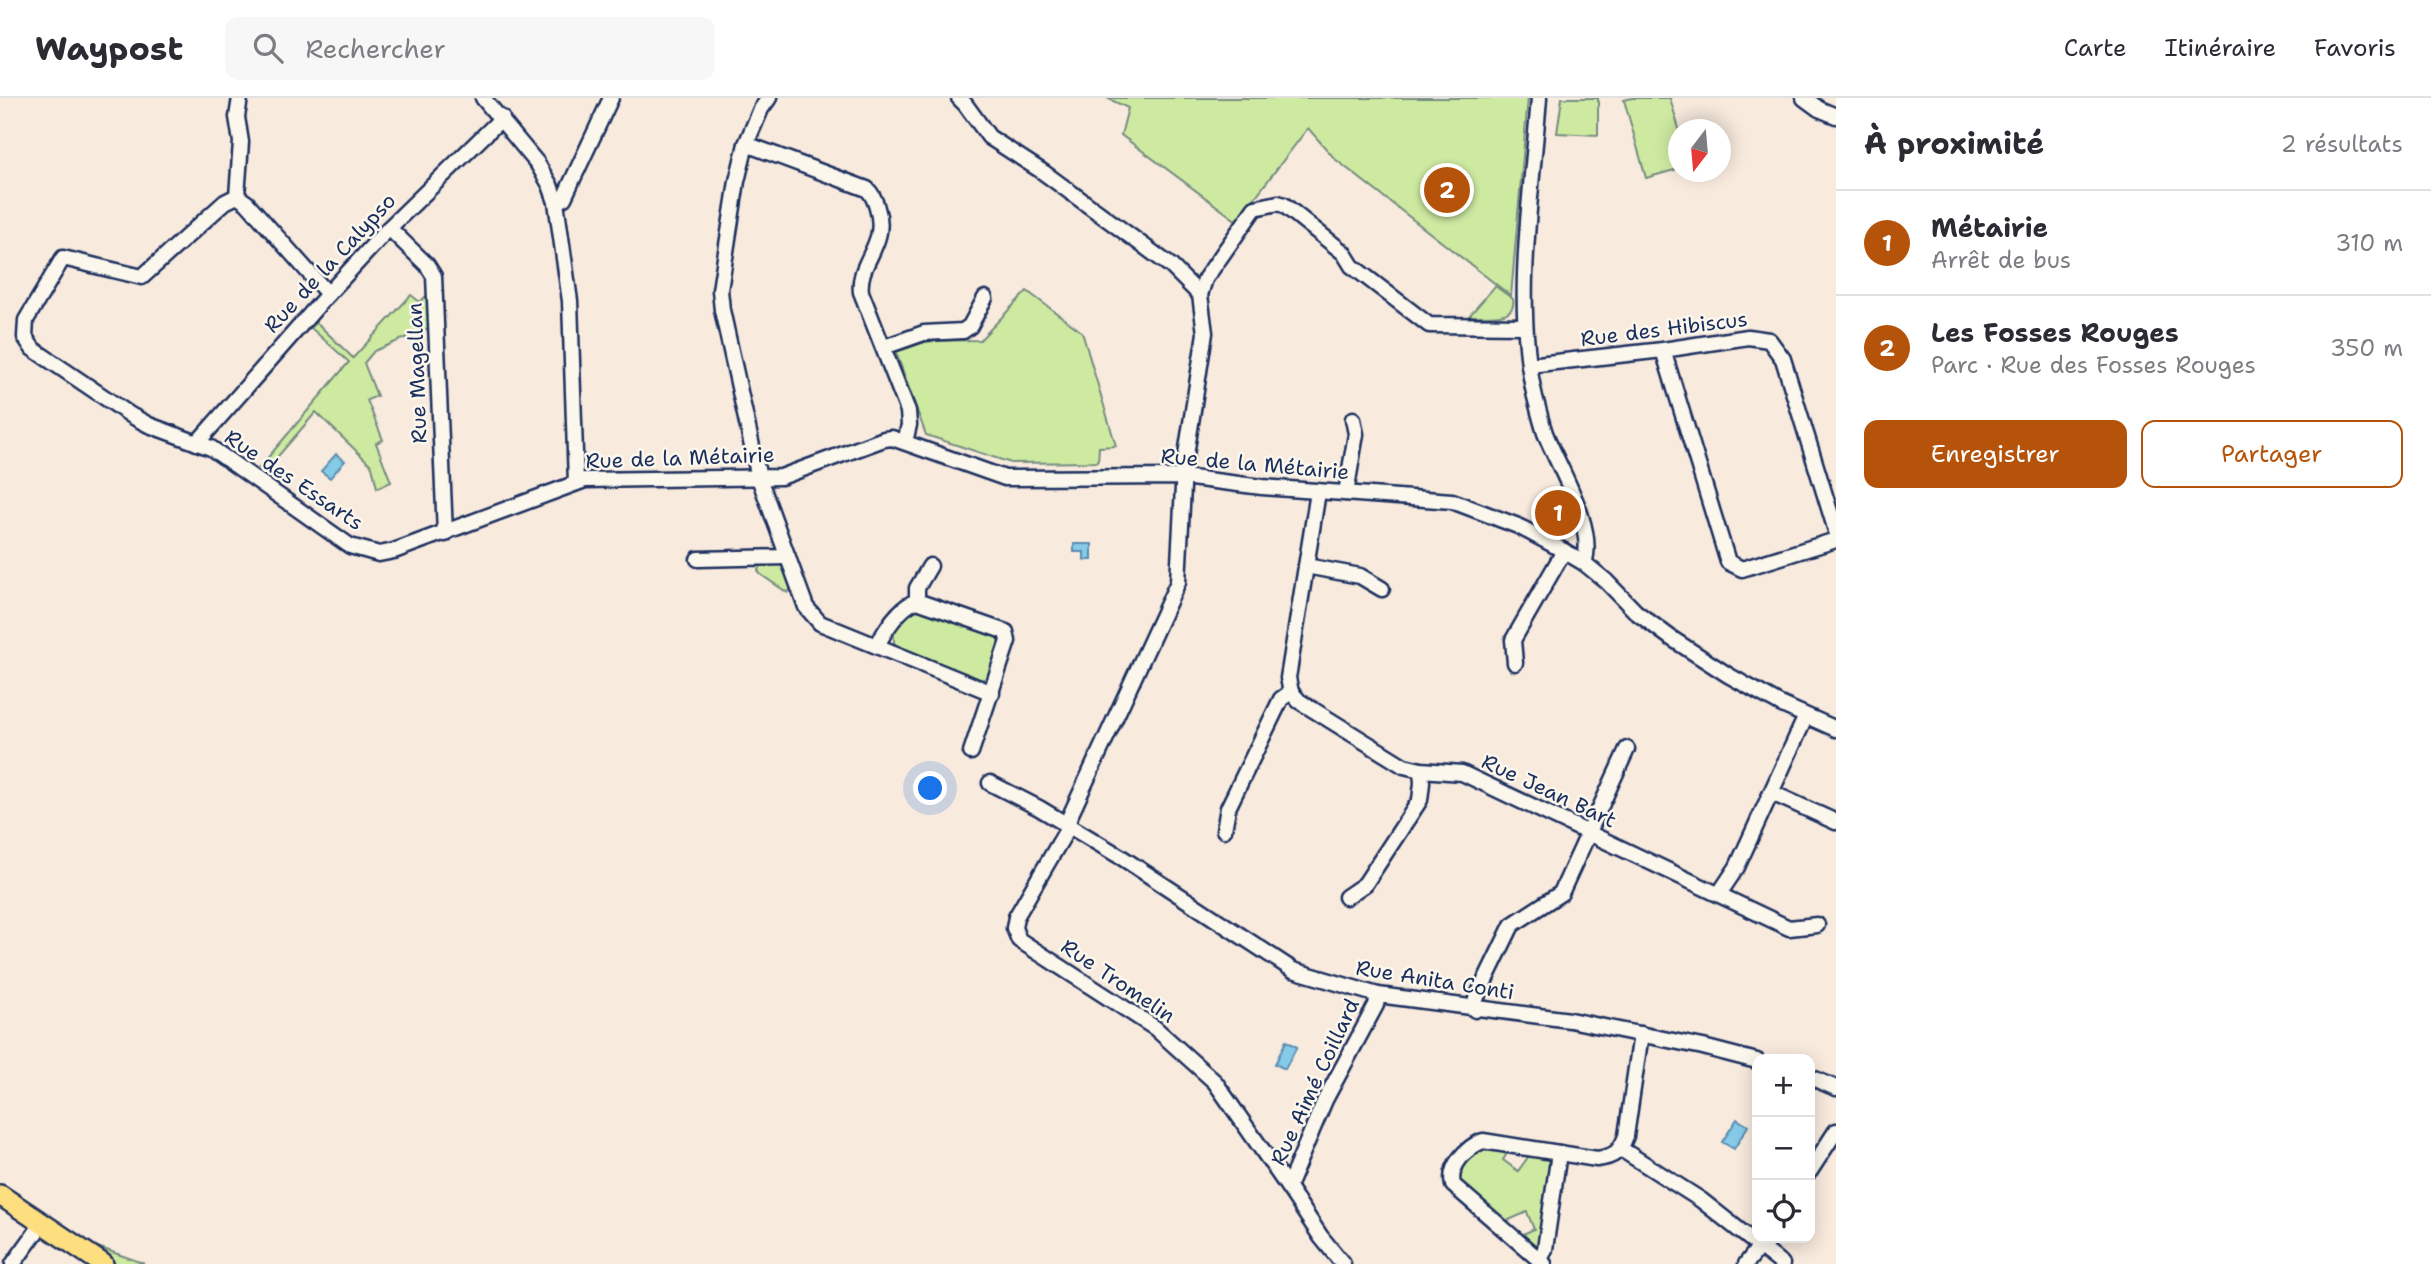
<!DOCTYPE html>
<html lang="fr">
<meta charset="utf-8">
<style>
body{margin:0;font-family:"Shantell Sans",sans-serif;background:#f7f7f7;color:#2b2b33}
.controls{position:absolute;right:21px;bottom:21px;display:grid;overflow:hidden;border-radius:14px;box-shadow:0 4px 18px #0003}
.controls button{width:63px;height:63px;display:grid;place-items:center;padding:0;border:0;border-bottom:2px solid #e1e1e2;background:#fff;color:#2b2b33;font:35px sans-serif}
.compass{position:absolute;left:1668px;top:21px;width:63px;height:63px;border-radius:50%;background:#fff;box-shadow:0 4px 18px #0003;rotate:196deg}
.you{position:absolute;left:931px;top:691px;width:24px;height:24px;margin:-18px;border:5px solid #fff;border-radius:50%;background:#1a73e8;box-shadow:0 0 0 10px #1a73e833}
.badge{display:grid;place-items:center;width:46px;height:46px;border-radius:50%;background:#b45309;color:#fff;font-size:23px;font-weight:700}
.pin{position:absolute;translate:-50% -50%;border:4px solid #fff;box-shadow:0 2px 7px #0006}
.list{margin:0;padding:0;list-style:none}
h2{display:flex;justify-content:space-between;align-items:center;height:91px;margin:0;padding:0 28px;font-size:30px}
h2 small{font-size:23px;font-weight:400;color:#7c7c81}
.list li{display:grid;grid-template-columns:46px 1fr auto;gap:21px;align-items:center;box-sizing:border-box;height:105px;padding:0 28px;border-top:2px solid #e1e1e2}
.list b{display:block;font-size:26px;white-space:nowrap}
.list p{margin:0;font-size:23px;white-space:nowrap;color:#7c7c81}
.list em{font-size:23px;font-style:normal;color:#7c7c81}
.actions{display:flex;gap:14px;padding:21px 28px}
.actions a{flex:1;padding:16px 0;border:2px solid #b45309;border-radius:14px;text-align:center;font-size:24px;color:#b45309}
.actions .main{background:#b45309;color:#fff}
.icon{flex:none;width:38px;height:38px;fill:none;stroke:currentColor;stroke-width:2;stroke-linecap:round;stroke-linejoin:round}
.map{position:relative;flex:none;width:1836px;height:1166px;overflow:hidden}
header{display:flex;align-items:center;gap:42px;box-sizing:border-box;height:98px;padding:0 35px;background:#fff;border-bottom:2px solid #e1e1e2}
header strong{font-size:33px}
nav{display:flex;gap:38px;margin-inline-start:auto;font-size:24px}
.search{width:490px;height:63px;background:#f7f7f7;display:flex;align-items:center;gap:18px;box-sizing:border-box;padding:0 24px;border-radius:14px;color:#7c7c81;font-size:26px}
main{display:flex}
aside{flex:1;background:#fff}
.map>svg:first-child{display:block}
</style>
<header>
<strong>Waypost</strong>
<div class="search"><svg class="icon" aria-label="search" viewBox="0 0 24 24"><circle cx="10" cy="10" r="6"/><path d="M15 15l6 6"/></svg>Rechercher</div>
<nav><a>Carte</a><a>Itinéraire</a><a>Favoris</a></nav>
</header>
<main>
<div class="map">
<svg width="1836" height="1166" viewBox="0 0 1836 1166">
<rect width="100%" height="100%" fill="#f8eadd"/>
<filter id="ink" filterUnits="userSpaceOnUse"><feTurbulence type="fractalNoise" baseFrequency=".0143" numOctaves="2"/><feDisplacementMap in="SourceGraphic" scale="14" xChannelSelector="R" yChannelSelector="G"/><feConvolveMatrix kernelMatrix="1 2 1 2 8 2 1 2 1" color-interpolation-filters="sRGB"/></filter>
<g filter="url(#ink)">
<g fill="#ceeaa1" stroke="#748c80" stroke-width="2">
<polygon points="1107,0 1528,0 1511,198 1335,61 1308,30 1237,123 1121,37 1128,10"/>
<polygon points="1562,0 1598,0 1598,37 1557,35"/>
<polygon points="1632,0 1670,0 1679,31 1678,71 1646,80 1624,2"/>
<path d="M1495,188L1513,201C1517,223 1483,217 1469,218Z"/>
<polygon points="1027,193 1082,234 1116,348 1099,349 1098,364 1011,365 926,337 896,254 928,243 980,242"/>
<polygon points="428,196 429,230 374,253 364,265 377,298 367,302 383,342 376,345 391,384 377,390 372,368 316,314 267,371 259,370 349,264 311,230 316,224 353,260 411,197 420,204"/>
<path d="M762,465C785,465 783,467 792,488L788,495L760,476L758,472Z"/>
<polygon points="918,511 996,538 1000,546 988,580 976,583 902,553 894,545 894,530 912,512"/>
<path d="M1480,1050L1509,1052L1503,1062L1518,1073L1531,1055L1546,1058L1552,1072L1539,1147L1532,1149L1517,1139L1534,1131L1527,1114L1502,1125L1462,1089C1452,1071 1467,1061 1480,1050Z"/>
<polygon points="95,1148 140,1164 144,1166 116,1166 93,1151"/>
</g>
<g fill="#85cae7" stroke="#5b8cb0" stroke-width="2">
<polygon points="336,356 345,363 330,380 321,373"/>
<polygon points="1074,446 1092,446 1092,462 1084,462 1084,454 1074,454"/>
<polygon points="1286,943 1297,949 1285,971 1275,966"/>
<polygon points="1737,1021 1748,1028 1734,1051 1722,1044"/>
</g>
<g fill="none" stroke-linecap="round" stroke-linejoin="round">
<g stroke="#1b2f5e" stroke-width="19">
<g id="minor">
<polyline points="240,0 237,19 241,44 237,98 225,104 142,179 63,160 26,222 25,239 33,251 132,318 149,327 211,350 350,448 379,456 394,453 585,382 781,379 884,341 892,340 1005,380 1183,379 1262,389 1452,403 1518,428 1550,445 1584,465 1606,483 1636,514 1671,540 1728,577 1780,606 1836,631"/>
<polyline points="483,0 537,65 550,87 556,104 570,203 576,385"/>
<polyline points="959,0 965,6 989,39 1043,74 1171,168 1200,197 1205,235 1184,370 1178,484 1070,718 1065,735 1016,819 1014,830 1019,842 1155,930 1215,984 1288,1089 1321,1139 1343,1166"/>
<path d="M1539,0C1532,94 1513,207 1535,299C1538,310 1541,323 1545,335C1558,369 1597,430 1584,465"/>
<polyline points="1804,0 1819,11 1836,18"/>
<polyline points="746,46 761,11 769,0"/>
<polyline points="237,98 247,105 328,196"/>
<polyline points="556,104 564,100 611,0"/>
<polyline points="389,130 427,167 434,178 445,436"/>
<polyline points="1200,197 1205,181 1255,110 1278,105 1284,107 1344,155 1352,168 1429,227 1525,228"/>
<polyline points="884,249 924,235 963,233 970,228 985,200"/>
<polyline points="1663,252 1728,464 1742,471 1836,442"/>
<polyline points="1529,267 1663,252 1748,239 1769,242 1783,261 1836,433"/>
<path d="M905,344L909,327L908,313L861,194C857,163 889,147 877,110C875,102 873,97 867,91L746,46L737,83L720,192L722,212L759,380L806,509L820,525L992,595"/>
<polyline points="197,345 328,196 389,130 502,20"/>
<polyline points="1318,394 1288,580 1291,594 1299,603 1404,668 1421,672 1462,675 1789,830 1817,827"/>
<polyline points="1346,395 1356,336 1353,321"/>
<polyline points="698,461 788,459"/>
<polyline points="1306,468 1360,478 1382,491"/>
<polyline points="917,503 917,490 930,468"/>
<path d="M877,548C885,532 900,508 917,503L1006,534L1008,543L971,654"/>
<polyline points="1515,565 1513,542 1564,453"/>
<polyline points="990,685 1039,710 1121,759 1293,872 1378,897 1570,922 1703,949 1757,963"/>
<polyline points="1772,695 1836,724"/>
<polyline points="1224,732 1228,710 1281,601 1291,594"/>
<polyline points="1719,796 1737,769 1806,618"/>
<polyline points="1346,799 1365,786 1420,702 1422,685 1421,672"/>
<polyline points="1475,912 1476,901 1512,827 1561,795 1627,651"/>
<polyline points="1810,979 1836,990"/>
<polyline points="1621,1051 1701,1102 1782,1166"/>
<polyline points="1810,1073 1836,1033"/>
<polyline points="1288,1089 1325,1002 1376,907 1378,897"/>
<polyline points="1540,1162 1545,1151 1559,1055"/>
<polyline points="13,1166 42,1126"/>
<path d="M1544,1166L1453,1087C1448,1068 1467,1049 1483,1043L1597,1061C1614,1059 1620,1054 1626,1038L1641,936"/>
<polyline points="1746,1166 1766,1140"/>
</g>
</g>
<g stroke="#1b2f5e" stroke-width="24">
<polyline id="major" points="0,1097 103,1166"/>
</g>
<use href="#minor" stroke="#fbf7ec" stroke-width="14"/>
<use href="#major" stroke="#fddf80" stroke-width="19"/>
</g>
</g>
<g text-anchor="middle" stroke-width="5" stroke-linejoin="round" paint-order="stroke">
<g font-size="21" fill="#1b2f5e" stroke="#fbf7ec">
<text transform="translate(330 165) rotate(-47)" y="7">Rue de la Calypso</text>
<text transform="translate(1664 231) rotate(-7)" y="7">Rue des Hibiscus</text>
<text transform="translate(417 275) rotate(-92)" y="7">Rue Magellan</text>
<text transform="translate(680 360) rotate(-2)" y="7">Rue de la Métairie</text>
<text transform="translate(1255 366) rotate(5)" y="7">Rue de la Métairie</text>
<text transform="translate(294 382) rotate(34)" y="7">Rue des Essarts</text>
<text transform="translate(1549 693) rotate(25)" y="7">Rue Jean Bart</text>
<text transform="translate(1435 882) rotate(9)" y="7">Rue Anita Conti</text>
<text transform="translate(1118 883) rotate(34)" y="7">Rue Tromelin</text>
<text transform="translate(1315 984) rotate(-65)" y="7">Rue Aimé Coillard</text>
</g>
</g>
</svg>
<div class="controls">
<button>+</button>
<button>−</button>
<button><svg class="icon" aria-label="locate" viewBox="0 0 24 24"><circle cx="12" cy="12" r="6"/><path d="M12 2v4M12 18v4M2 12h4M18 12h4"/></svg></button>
</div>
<svg class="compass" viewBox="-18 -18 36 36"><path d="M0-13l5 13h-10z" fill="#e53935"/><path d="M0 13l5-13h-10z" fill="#7c7c81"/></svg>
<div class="you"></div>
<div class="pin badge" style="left:1558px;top:415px">1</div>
<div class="pin badge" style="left:1447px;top:92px">2</div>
</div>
<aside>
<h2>À proximité<small>2 résultats</small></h2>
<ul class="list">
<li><span class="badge">1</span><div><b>Métairie</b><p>Arrêt de bus</p></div><em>310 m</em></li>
<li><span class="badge">2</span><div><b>Les Fosses Rouges</b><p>Parc · Rue des Fosses Rouges</p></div><em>350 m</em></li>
</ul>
<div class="actions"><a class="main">Enregistrer</a><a>Partager</a></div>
</aside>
</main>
